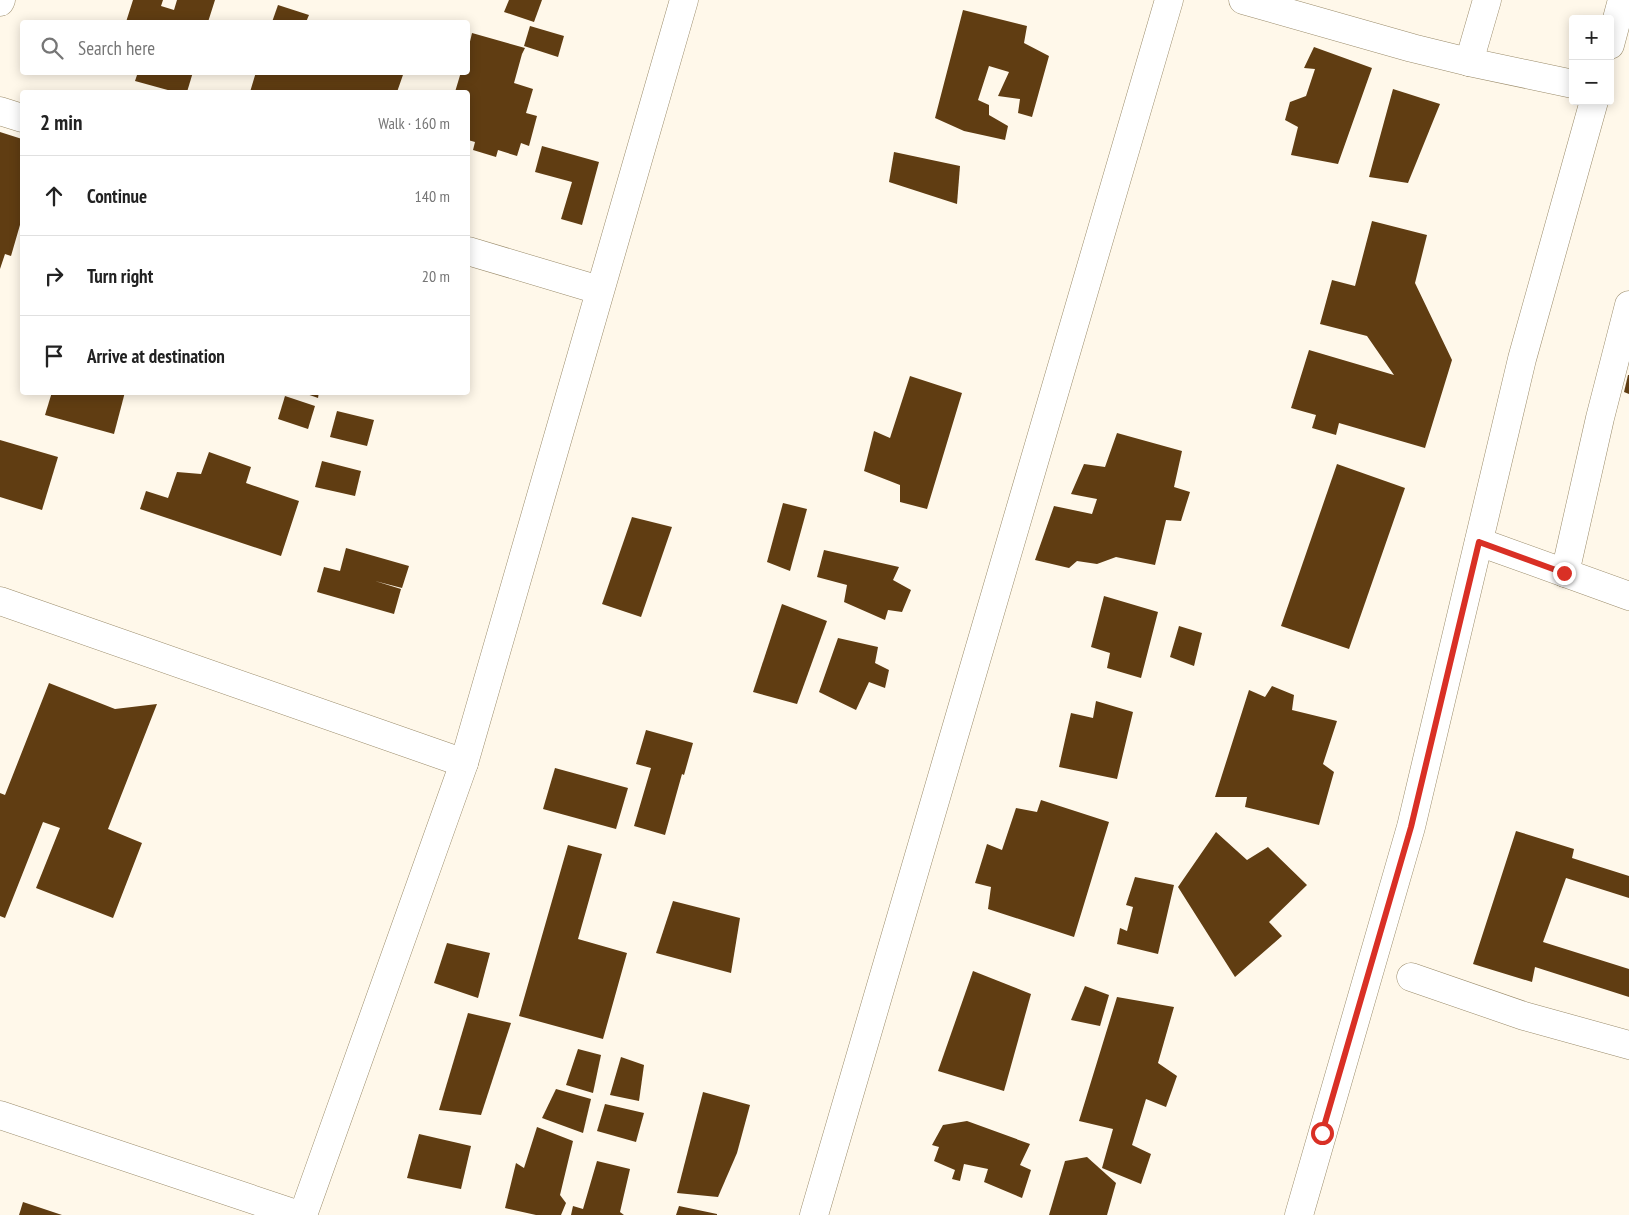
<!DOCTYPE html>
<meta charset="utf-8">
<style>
body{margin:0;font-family:"PT Sans Narrow",sans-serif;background:#f2f2f2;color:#222}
.controls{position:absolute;right:15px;top:15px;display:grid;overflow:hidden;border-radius:5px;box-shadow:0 2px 12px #0003}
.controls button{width:45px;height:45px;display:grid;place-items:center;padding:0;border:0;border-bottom:1px solid #e0e0e0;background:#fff;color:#222;font:25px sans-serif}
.stop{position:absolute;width:15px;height:15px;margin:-11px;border:4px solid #d93025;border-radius:50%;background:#fff}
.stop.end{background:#d93025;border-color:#fff;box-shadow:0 1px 5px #0008}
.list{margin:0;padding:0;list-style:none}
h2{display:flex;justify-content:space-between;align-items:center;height:65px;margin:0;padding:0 20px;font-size:21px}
h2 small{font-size:16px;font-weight:400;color:#767676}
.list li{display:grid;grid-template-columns:32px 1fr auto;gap:15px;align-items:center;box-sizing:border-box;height:80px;padding:0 20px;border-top:1px solid #e0e0e0}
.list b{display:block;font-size:19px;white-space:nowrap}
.list em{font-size:16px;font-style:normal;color:#767676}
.icon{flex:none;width:28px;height:28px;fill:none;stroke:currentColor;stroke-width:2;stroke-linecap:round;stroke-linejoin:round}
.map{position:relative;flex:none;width:1629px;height:1215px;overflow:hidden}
.search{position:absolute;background:#fff;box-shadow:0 2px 12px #0003;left:20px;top:20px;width:450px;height:55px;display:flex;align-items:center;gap:12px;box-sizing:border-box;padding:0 18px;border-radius:5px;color:#767676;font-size:19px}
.panel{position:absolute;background:#fff;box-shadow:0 2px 12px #0003;left:20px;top:90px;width:450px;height:305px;border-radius:5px}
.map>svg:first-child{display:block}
</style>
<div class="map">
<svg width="1629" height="1215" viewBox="0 0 1629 1215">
<rect width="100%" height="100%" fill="#fff8ea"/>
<g fill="#603d12">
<polygon points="133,0 163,0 161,6 174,10 177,0 215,0 208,22 126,22"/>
<polygon points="509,0 542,0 534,22 504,12"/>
<polygon points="278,5 309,15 306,22 272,22"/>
<polygon points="963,10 1027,26 1024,43 1049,56 1032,117 1018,113 1020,99 998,96 1009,72 989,66 978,100 989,105 989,115 1008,126 1005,140 964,131 935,118"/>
<polygon points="530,26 564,36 558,57 524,46"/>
<polygon points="472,33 525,48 522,54 514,83 533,89 526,113 537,116 529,146 521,143 517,156 498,150 496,157 473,150 475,142 468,140 468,92 455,92 461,72 468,72 468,50"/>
<polygon points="1314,47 1372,68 1338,164 1291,155 1298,127 1285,120 1290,102 1306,96 1315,69 1304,68"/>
<polygon points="138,72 193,72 187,92 175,92 135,81"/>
<polygon points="256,72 348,72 354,74 355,72 404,72 397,92 250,92"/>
<polygon points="1393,89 1440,104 1408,183 1369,177"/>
<polygon points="0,132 22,139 22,218 11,256 5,254 0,269"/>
<polygon points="542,146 599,162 582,225 561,219 572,182 535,172"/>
<polygon points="894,152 960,166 957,204 889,182"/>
<polygon points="1372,221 1427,235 1415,283 1452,360 1425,448 1339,423 1336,435 1312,428 1316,415 1291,408 1309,350 1394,375 1367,336 1320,324 1332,280 1355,286"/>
<polygon points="1628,375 1629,375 1629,394 1624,392"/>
<polygon points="910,376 962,393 927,509 900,502 900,485 864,471 874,431 890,438"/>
<polygon points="52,392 125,392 114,434 45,415"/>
<polygon points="301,392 319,392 318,398"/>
<polygon points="285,396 315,406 308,429 278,419"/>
<polygon points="337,411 374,420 367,446 330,437"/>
<polygon points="1117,433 1182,451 1174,487 1190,492 1181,521 1166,520 1155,565 1116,557 1097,564 1077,561 1069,568 1035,560 1054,506 1092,514 1097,499 1071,494 1084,464 1105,467"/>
<polygon points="0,440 58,457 42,510 0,497"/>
<polygon points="209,452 251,467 246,483 299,501 281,556 140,509 146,491 168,498 177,472 201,474"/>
<polygon points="322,461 361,471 355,496 315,487"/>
<polygon points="1337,464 1405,488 1349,649 1281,626"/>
<polygon points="783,503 807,509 790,571 767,562"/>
<polygon points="632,517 672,527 641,617 602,604"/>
<polygon points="346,548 409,566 402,588 375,581 401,589 394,614 317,592 324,567 340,571"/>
<polygon points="824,550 899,567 893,580 911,590 902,612 888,610 885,620 844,602 847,585 817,577"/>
<polygon points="1104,596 1158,612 1141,678 1107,668 1110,653 1091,647"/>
<polygon points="782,604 827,621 797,704 753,692"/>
<polygon points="1179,626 1202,633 1194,666 1170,657"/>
<polygon points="838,638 878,647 875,663 889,670 885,688 869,682 856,710 819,692"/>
<polygon points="49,683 115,709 157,704 108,829 142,843 113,918 36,888 60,828 43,822 5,918 0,916 0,793 5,795"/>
<polygon points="1272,686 1294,695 1292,710 1337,721 1323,764 1334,772 1319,825 1245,807 1247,797 1215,797 1249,690 1265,697"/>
<polygon points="1096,701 1133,712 1117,779 1059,767 1071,713 1093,718"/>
<polygon points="646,730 693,743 684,775 682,774 665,835 634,826 651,768 636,764"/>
<polygon points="555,768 628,788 616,829 543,809"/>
<polygon points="1041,800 1109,822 1074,937 988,909 991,887 975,883 987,844 1002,850 1016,808 1037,812"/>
<polygon points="1516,831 1574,849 1572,858 1629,876 1629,898 1566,878 1543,942 1629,969 1629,997 1535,967 1532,982 1473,964"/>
<polygon points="1216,832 1247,860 1268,847 1307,885 1269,922 1282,936 1235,977 1178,887"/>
<polygon points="568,845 602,854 578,939 627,953 603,1039 519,1016"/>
<polygon points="1135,877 1174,885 1158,954 1117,944 1120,928 1127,931 1133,907 1126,905"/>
<polygon points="673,901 740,918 731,973 656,953"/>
<polygon points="447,943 490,953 478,998 434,983"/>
<polygon points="973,971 1031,994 1004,1091 938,1071"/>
<polygon points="1085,986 1109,995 1100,1026 1071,1020"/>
<polygon points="1117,997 1174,1007 1158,1063 1177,1076 1166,1107 1146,1099 1132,1145 1151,1154 1141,1184 1102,1168 1113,1129 1079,1121"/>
<polygon points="468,1013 511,1023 481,1115 439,1110"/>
<polygon points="578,1049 601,1055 593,1093 566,1085"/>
<polygon points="621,1057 644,1065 639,1101 610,1095"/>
<polygon points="556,1089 591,1099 583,1133 542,1118"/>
<polygon points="703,1092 750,1105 737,1153 718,1197 677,1193"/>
<polygon points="605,1104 644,1113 636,1142 597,1131"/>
<polygon points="967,1121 1030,1144 1020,1165 1031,1170 1022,1198 984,1182 988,1169 964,1164 960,1181 952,1179 955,1170 934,1161 939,1147 932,1145 943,1125"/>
<polygon points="537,1127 573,1141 560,1195 566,1203 561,1215 536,1215 505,1208 516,1163 524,1168"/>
<polygon points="419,1134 471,1146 461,1189 407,1178"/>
<polygon points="1087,1157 1116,1183 1107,1215 1049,1215 1065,1161"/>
<polygon points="597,1161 630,1169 620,1212 624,1215 571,1215 573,1206 583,1209"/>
<polygon points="23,1202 62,1215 19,1215"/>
<polygon points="679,1206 717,1214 717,1215 676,1215"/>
</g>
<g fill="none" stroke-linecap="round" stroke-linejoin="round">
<g stroke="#9a8b6a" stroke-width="29">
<g id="minor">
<polyline points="1243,0 1412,48 1469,62 1573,84"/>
<polyline points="0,2 1,0"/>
<polyline points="1610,45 1622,0"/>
<polyline points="1469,62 1487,0"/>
<polyline points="0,111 22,118"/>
<polyline points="468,251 599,290"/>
<polyline points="1479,542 1629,596"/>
<polyline points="1565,573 1600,418 1629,305"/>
<polyline points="0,601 464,763"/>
<polyline points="1411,977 1524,1016 1629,1045"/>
<polyline points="0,1115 299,1215"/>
<polyline points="303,1215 464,763 684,0"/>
<polyline points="814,1215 1169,0"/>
<polyline points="1299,1215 1411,827 1522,359 1594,101"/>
</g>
</g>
<use href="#minor" stroke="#fff" stroke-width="28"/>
</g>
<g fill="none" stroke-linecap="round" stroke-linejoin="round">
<polyline stroke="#d93025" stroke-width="6" points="1322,1133 1411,827 1479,542 1564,573"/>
</g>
</svg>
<div class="controls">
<button>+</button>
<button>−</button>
</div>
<div class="stop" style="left:1322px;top:1133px"></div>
<div class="stop end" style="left:1564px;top:573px"></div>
<div class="search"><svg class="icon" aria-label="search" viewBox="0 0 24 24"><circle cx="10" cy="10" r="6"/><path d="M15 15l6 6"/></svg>Search here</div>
<section class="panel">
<h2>2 min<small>Walk · 160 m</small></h2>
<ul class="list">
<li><svg class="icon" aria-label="ahead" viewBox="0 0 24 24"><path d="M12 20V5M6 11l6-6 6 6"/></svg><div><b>Continue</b></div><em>140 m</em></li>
<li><svg class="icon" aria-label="right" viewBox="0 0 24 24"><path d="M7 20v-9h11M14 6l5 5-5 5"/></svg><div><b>Turn right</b></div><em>20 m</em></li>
<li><svg class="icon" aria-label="arrive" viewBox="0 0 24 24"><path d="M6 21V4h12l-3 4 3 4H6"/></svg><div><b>Arrive at destination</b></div></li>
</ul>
</section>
</div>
